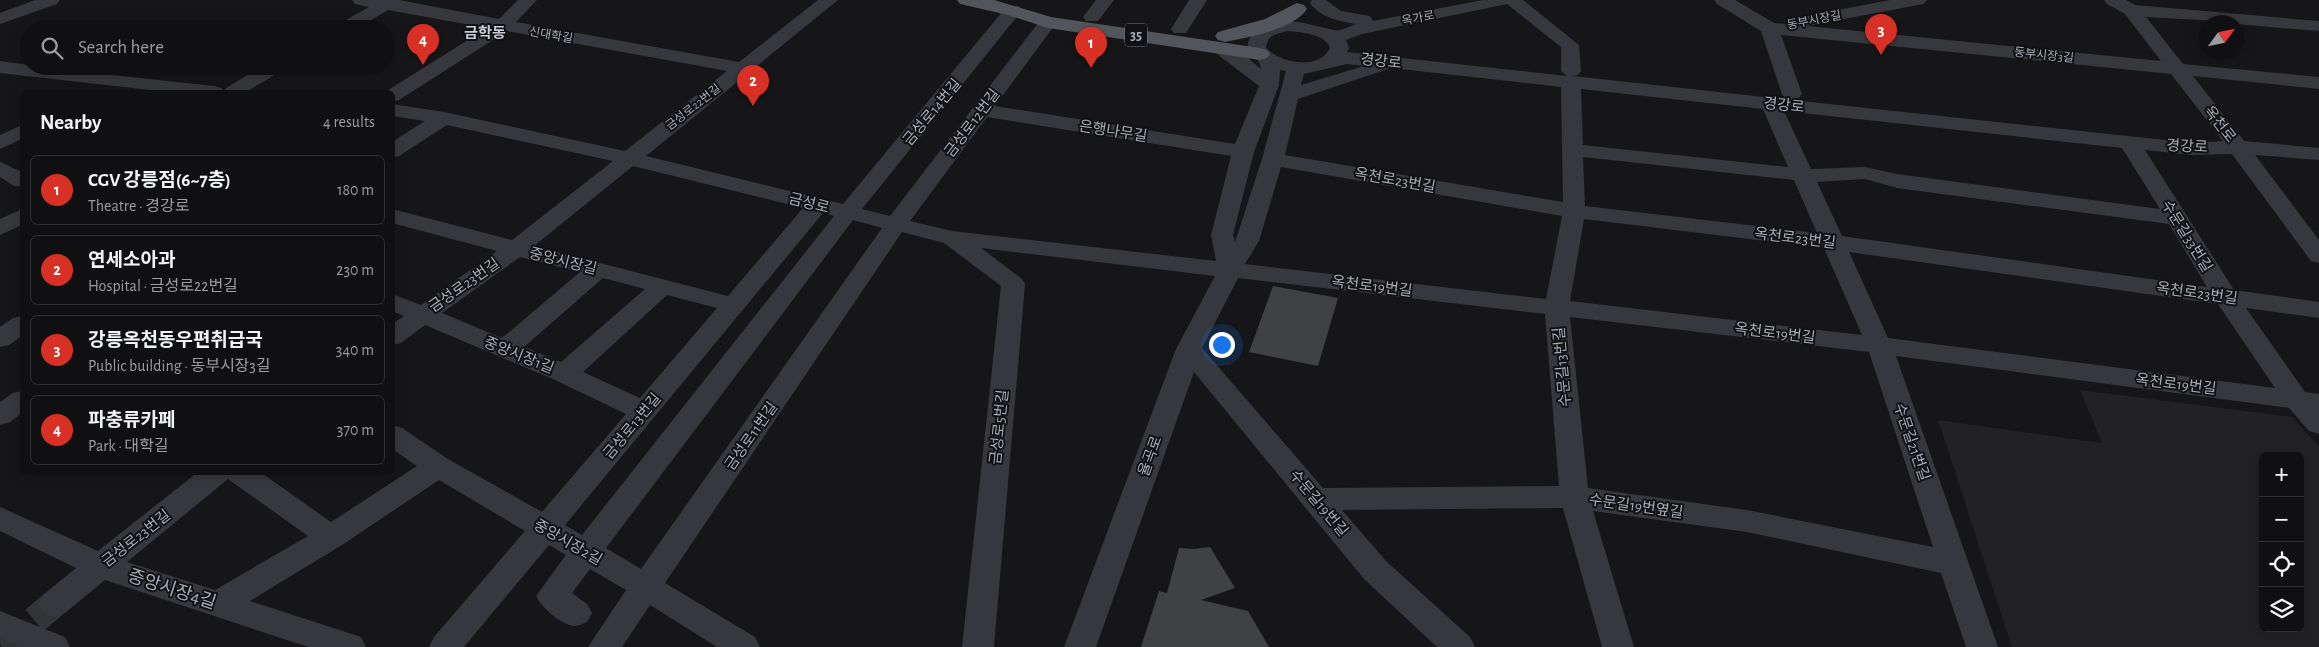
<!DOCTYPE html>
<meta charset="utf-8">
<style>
body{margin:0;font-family:"Alegreya Sans","Noto Sans KR",sans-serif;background:#19191b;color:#f1f3f6}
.controls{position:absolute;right:15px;bottom:15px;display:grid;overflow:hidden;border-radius:8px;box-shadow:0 2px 12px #0003}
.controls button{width:45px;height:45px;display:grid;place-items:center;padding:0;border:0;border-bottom:1px solid #303032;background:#101012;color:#f1f3f6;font:25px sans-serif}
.compass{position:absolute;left:2199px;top:15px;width:45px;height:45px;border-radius:50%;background:#101012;box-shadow:0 2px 12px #0003;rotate:57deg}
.you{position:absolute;left:1221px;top:344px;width:18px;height:18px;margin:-12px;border:4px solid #fff;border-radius:50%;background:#1a73e8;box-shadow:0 0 0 8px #1a73e833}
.badge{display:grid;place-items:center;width:32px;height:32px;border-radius:50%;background:#d93025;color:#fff;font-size:16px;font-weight:700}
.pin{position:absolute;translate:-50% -41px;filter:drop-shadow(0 1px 2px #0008)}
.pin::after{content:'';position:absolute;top:26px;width:18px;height:15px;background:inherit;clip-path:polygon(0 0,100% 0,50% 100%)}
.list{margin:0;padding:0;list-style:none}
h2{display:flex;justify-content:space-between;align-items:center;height:65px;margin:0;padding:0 20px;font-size:21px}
h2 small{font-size:16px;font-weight:400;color:#9c9d9f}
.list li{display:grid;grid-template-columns:32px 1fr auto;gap:15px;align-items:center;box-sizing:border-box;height:70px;margin:0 10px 10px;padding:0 10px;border:1px solid #303032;border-radius:8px}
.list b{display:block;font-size:19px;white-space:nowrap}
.list p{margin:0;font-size:16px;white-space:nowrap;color:#9c9d9f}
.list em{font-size:16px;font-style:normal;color:#9c9d9f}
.icon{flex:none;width:28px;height:28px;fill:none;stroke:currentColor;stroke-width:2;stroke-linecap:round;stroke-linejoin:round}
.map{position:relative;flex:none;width:2319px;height:647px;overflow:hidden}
.search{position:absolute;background:#101012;box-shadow:0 2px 12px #0003;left:20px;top:20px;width:375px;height:55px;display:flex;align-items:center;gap:12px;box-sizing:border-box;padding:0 18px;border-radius:28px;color:#9c9d9f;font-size:19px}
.panel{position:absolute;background:#101012;box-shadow:0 2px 12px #0003;left:20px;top:90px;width:375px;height:385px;border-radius:8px}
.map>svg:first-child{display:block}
</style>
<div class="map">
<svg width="2319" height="647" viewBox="0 0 2319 647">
<rect width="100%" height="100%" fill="#161618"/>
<path fill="#222225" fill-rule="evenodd" d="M2080,390L2292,417L2319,447V647H2012L1938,420L2102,443ZM2263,456H2300V628H2263Z"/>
<g fill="#404145">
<polygon points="1273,286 1338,298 1318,366 1249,352"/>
<polygon points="1210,547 1235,588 1201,600 1248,611 1269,647 1141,647 1159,591 1167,593 1179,548 1194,549"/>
</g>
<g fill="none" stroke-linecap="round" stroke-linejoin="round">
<polyline stroke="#333438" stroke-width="28" stroke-dasharray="28 14" stroke-linecap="butt" points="2,647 54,604"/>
<g fill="#37383d" fill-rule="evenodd">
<polygon points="35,0 60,0 57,4 0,24 0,13"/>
<path d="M352,0H399L499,19L518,0H537L516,22L739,62L818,0H838L646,156L843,204L1007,6H1019L1022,10L1019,14L862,209L890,216L1042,18H1054L1057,22L995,106L1235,144L1259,86L1208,47L1210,43C1230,38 1247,58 1261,69L1259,62L1247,49C1249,35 1254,29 1268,25C1298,17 1306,25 1334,30C1340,32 1350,26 1356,24C1339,21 1321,18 1310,3L1312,0H1326L1341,11L1370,16L1373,21L1483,0H1523L1579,45L1581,71L1578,75L1573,76L1791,100L1785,98L1782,94L1761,31L1717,4L1714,0H1735L1774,23L1788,24L1790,19L1796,18L1890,0H1927L1924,4L1918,5L1807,26L2161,61L2125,14L2107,4L2104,0H2126L2135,5L2319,21V31L2236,24V22L2146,17L2183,64L2319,77V89L2193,76L2244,141L2319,148V160L2255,155L2319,240V263L2311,261L2232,154L2193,155L2145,150L2234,290L2319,302V318L2246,308L2305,392L2319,394V434L2309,431L2289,408L1896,356L1998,647H1966L1941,573L1747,532L1593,511L1634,647H1602L1563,508L1342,510L1386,561L1470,637L1475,647H1437L1364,579L1194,372L1096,647H1064L1176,349L1215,276L981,248L1022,279L1025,284L994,647H962L1001,286L944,243L902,232L665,583L755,637L760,647H717L650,605L622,647H588L626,590L590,569L572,593L587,604L592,613L587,622C584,623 579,626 575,626C561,625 542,608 536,596L566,555L549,545L464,647H429L434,637L525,531L439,480L342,545L250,601L361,637L366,647H308L105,580L65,613L54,617L43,613L38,604L43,595L76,568L0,531V507L98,551L198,472H260L331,522L417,466L392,449V425L402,428L448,459L542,512L626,414L555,380L425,325L401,343L392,345V324L404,316L392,311V294L421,305L497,251L392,223V209L512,240L613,161L447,125L399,156L392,158V142L425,121L392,116V104L444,112L625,151L727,71L507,31L399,100L392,102V92H385L487,28L388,10L356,29H334L337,25L369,7L355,4ZM1507,4L1561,47V71L1567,76L1347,52L1349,48L1346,40L1362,34ZM1287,31C1300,32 1326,34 1330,48C1319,71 1281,63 1266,48C1268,34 1275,35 1287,31ZM1781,35L2171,74L2223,141L2193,143L1792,100L1799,98L1802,94ZM1347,64L1364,66L1301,85L1304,74ZM1391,68L1561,87L1563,202L1285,155L1298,99ZM1280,70L1286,71L1262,159L1235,242L1233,235L1254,152L1279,85ZM1581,89L1763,109L1788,167L1583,145ZM1784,111L2122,148L2160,209L1897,174L1865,167L1811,169ZM987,117L1231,156L1211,235L1216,261L952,231L910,221ZM1583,157L1794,180L1817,233L1585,206ZM633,166L803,208L728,296L534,246ZM1281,167L1562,216L1546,299L1245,264L1259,241ZM1865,179L1897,188L2169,224L2207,287L1842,236L1817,182ZM823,213L834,216L582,535L565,525ZM1584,219L1824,248L1862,335L1570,301ZM853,220L882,228L641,569L606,548ZM1849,252L2218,304L2275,388L1888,338ZM520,257L580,272L502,338L442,313ZM603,278L645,289L561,362L524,347ZM1238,278L1545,314L1559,486L1323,488L1202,348ZM667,295L717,308L640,398L583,372ZM1570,317L1869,352L1933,547L1747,510L1588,488ZM228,479L308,536L215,590L127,562Z"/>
<polygon points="1096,0 1114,0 1098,21 1086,21 1083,17"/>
<polygon points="1189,0 1207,0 1186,33 1174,33 1171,29"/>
<polygon points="0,61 29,65 29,66 214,86 221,88 224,91 226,88 262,66 285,66 283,70 246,92 168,92 0,73"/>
<polygon points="22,125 22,139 0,149 0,135"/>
<polygon points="0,162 22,172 22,187 14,186 0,177"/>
<polygon points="22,209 22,225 0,235 0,219"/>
<polygon points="22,316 22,336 9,345 0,347 0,327 13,318"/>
<polygon points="22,391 22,413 10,422 0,425 0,402 13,393"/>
<polygon points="0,611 65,637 70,647 20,647 0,638"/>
</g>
<g fill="#53555c" fill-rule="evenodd">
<polygon points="957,0 994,0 1051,17 1260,48 1267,50 1270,54 1267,58 1260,60 1048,28 1008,15 960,4"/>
<path d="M1297,3L1304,5L1307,9C1293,30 1248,37 1225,42L1218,40L1215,36L1218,32L1265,19Z"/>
</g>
</g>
<g text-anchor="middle" stroke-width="4" stroke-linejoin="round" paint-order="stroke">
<g font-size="12" fill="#a8adb8" stroke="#111113">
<text transform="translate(1418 18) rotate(-11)" y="4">옥가로</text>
<text transform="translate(1814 20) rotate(-11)" y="4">동부시장길</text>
<text transform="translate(551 35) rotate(10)" y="4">신대학길</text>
<text transform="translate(2044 55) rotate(6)" y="4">동부시장3길</text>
<text transform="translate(693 107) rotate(-38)" y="4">금성로22번길</text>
</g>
<rect fill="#111113" stroke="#7b7e86" stroke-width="1" x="1125" y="23.5" width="22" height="23" rx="4"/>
<g font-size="14" font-weight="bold" fill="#a8adb8">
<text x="1136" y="40">35</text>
</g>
<g font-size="15" font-weight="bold" fill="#c9ccd4" stroke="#111113">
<text x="485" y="38">금학동</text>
</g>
<g font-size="15" fill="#a8adb8" stroke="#111113">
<text transform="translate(1381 61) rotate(6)" y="5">경강로</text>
<text transform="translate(1784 105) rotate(6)" y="5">경강로</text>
<text transform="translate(932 112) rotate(-50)" y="5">금성로14번길</text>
<text transform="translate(972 123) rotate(-53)" y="5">금성로12번길</text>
<text transform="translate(2220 124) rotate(52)" y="5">옥천로</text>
<text transform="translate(1113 131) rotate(9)" y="5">은행나무길</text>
<text transform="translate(2187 146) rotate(3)" y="5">경강로</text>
<text transform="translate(1395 180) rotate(10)" y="5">옥천로23번길</text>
<text transform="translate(809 203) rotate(14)" y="5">금성로</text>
<text transform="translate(2187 236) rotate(58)" y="5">수문길33번길</text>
<text transform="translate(1795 238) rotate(7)" y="5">옥천로23번길</text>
<text transform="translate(563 261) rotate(14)" y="5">중앙시장길</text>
<text transform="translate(464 285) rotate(-35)" y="5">금성로23번길</text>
<text transform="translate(1372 286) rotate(7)" y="5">옥천로19번길</text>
<text transform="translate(2197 293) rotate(8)" y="5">옥천로23번길</text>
<text transform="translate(1775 333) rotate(7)" y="5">옥천로19번길</text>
<text transform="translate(519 355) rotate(22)" y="5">중앙시장1길</text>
<text transform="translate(1562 367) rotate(-95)" y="5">수문길13번길</text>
<text transform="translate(2176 384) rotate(7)" y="5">옥천로19번길</text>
<text transform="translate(632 426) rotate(-50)" y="5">금성로13번길</text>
<text transform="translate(999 427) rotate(-84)" y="5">금성로5번길</text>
<text transform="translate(751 436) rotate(-55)" y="5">금성로11번길</text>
<text transform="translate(1912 442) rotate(71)" y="5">수문길21번길</text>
<text transform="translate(1150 456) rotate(-70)" y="5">율곡로</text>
<text transform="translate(1319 503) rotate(50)" y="5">수문길19번길</text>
<text transform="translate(1636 506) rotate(8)" y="5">수문길19번옆길</text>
<text transform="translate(136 538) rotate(-38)" y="5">금성로23번길</text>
<text transform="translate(568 542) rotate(30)" y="5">중앙시장2길</text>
</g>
<g font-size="18" fill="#a8adb8" stroke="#111113">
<text transform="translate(172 589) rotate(18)" y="6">중앙시장4길</text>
</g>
</g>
</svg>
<div class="controls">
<button>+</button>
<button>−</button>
<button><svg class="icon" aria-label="locate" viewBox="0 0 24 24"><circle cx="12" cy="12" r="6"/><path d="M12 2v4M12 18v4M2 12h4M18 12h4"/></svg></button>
<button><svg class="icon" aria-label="layers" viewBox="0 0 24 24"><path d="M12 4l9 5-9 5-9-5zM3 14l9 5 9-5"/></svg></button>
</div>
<svg class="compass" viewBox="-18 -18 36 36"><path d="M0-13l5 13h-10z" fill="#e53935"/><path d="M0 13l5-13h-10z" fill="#9c9d9f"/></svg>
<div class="you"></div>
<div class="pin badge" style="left:1091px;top:68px">1</div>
<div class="pin badge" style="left:753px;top:106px">2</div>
<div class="pin badge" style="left:1881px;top:55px">3</div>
<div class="pin badge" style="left:423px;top:65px">4</div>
<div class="search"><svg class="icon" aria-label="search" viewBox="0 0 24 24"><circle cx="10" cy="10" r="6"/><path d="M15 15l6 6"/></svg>Search here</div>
<section class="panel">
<h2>Nearby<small>4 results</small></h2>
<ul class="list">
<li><span class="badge">1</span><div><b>CGV 강릉점(6~7층)</b><p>Theatre · 경강로</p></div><em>180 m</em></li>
<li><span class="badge">2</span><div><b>연세소아과</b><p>Hospital · 금성로22번길</p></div><em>230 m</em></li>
<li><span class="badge">3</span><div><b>강릉옥천동우편취급국</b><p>Public building · 동부시장3길</p></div><em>340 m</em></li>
<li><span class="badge">4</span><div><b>파충류카페</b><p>Park · 대학길</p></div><em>370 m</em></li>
</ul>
</section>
</div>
